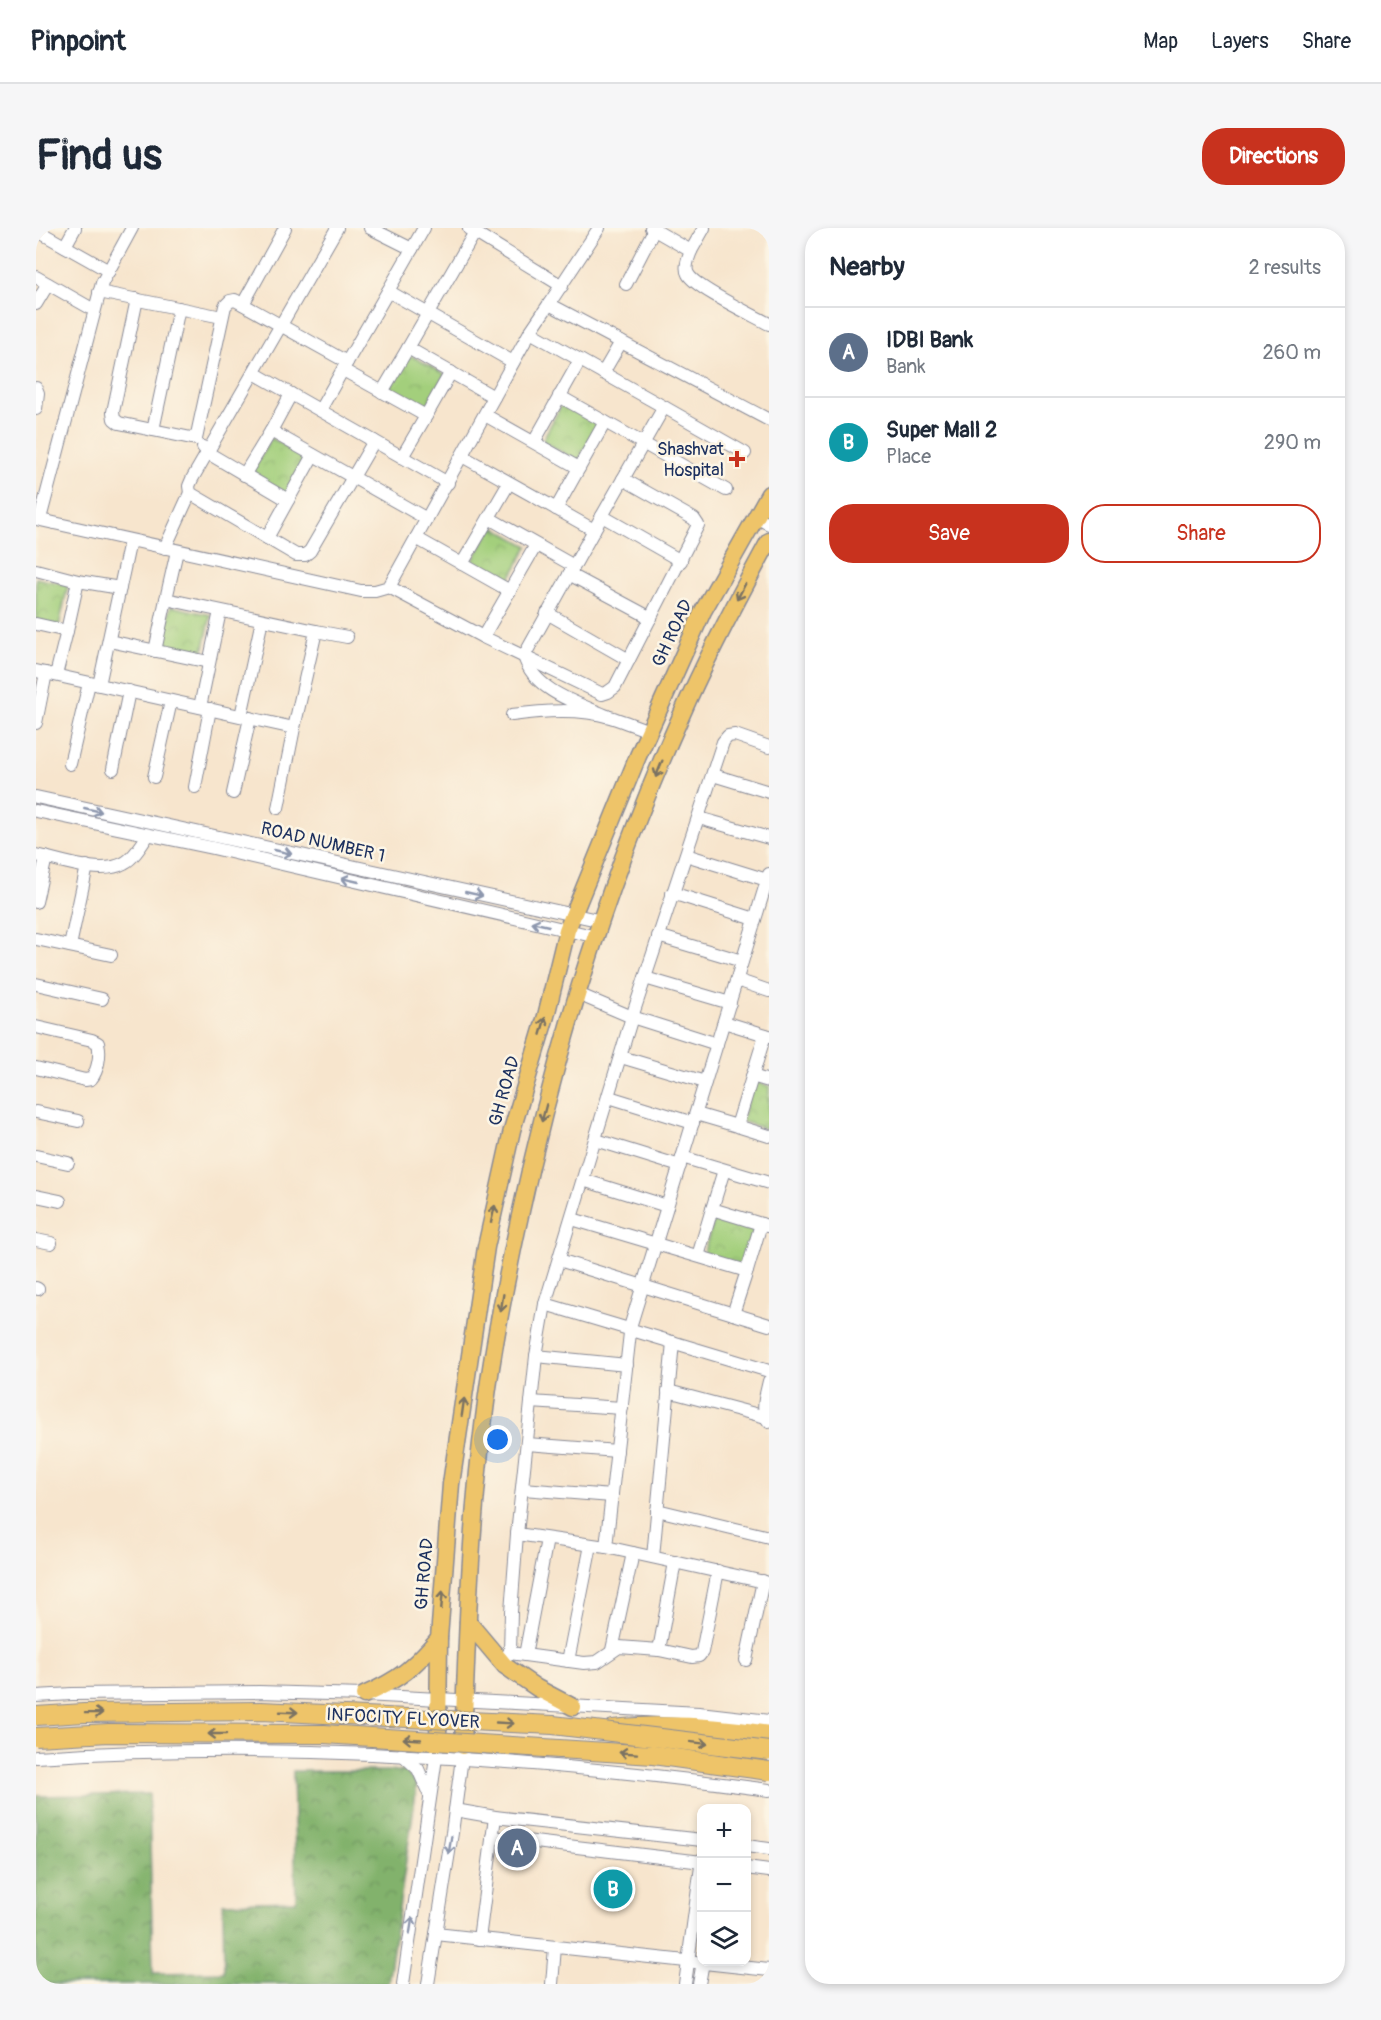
<!DOCTYPE html>
<meta charset="utf-8">
<style>
body{margin:0;font-family:Pangolin,sans-serif;background:#f6f6f7;color:#1f2937}
.controls{position:absolute;right:18px;bottom:18px;display:grid;overflow:hidden;border-radius:12px;box-shadow:0 3px 9px #0003}
.controls button{width:54px;height:54px;display:grid;place-items:center;padding:0;border:0;border-bottom:2px solid #e0e1e3;background:#fff;color:#1f2937;font:30px sans-serif}
.you{position:absolute;left:462px;top:1212px;width:21px;height:21px;margin:-15px;border:4px solid #fff;border-radius:50%;background:#1a73e8;box-shadow:0 0 0 9px #1a73e833}
.badge{display:grid;place-items:center;width:39px;height:39px;border-radius:50%;background:#c8321e;color:#fff;font-size:20px;font-weight:700}
.pin{position:absolute;translate:-50% -50%;border:3px solid #fff;box-shadow:0 2px 6px #0006}
.list{margin:0;padding:0;list-style:none}
h2{display:flex;justify-content:space-between;align-items:center;height:78px;margin:0;padding:0 24px;font-size:26px}
h2 small{font-size:20px;font-weight:400;color:#747a83}
.list li{display:grid;grid-template-columns:39px 1fr auto;gap:18px;align-items:center;box-sizing:border-box;height:90px;padding:0 24px;border-top:2px solid #e0e1e3}
.list b{display:block;font-size:22px;white-space:nowrap}
.list p{margin:0;font-size:20px;white-space:nowrap;color:#747a83}
.list em{font-size:20px;font-style:normal;color:#747a83}
.actions{display:flex;gap:12px;padding:18px 24px}
.actions a{flex:1;padding:14px 0;border:2px solid #c8321e;border-radius:24px;text-align:center;font-size:21px;color:#c8321e}
.actions .main{background:#c8321e;color:#fff}
.icon{flex:none;width:33px;height:33px;fill:none;stroke:currentColor;stroke-width:2;stroke-linecap:round;stroke-linejoin:round}
.map{position:relative;flex:none;width:733px;height:1756px;overflow:hidden;border-radius:24px}
header{display:flex;align-items:center;gap:36px;box-sizing:border-box;height:84px;padding:0 30px;background:#fff;border-bottom:2px solid #e0e1e3}
header strong{font-size:28px}
nav{display:flex;gap:33px;margin-inline-start:auto;font-size:21px}
.intro{display:flex;align-items:center;justify-content:space-between;box-sizing:border-box;height:144px;padding:0 36px}
h1{margin:0;font-size:42px}
.button{padding:15px 27px;border-radius:24px;background:#c8321e;color:#fff;font-size:21px;font-weight:700}
main{display:flex;gap:36px;padding:0 36px}
aside{flex:1;background:#fff;border-radius:24px;box-shadow:0 3px 9px #0003}
.map>svg:first-child{display:block}
</style>
<header>
<strong>Pinpoint</strong>
<nav><a>Map</a><a>Layers</a><a>Share</a></nav>
</header>
<div class="intro"><h1>Find us</h1><a class="button">Directions</a></div>
<main>
<div class="map">
<svg width="733" height="1756" viewBox="0 0 733 1756">
<defs>
<pattern id="forest-crowns" width="20" height="18" patternUnits="userSpaceOnUse" patternTransform="scale(1.5)"><rect width="20" height="18" fill="#82b26c"/><path d="M2 6a3 3 0 1 1 6 0M12 15a3 3 0 1 1 6 0" fill="none" stroke="#6a915c"/></pattern>
<pattern id="park-crowns" width="20" height="18" patternUnits="userSpaceOnUse" patternTransform="scale(1.5)"><rect width="20" height="18" fill="#a3cf7c"/><path d="M2 6a3 3 0 1 1 6 0M12 15a3 3 0 1 1 6 0" fill="none" stroke="#8cb26e"/></pattern>
</defs>
<rect width="100%" height="100%" fill="#fcf5e5"/>
<filter id="ink" filterUnits="userSpaceOnUse"><feTurbulence type="fractalNoise" baseFrequency=".0167" numOctaves="2"/><feDisplacementMap in="SourceGraphic" scale="12" xChannelSelector="R" yChannelSelector="G"/><feConvolveMatrix kernelMatrix="1 2 1 2 8 2 1 2 1" color-interpolation-filters="sRGB"/></filter>
<filter id="wash" filterUnits="userSpaceOnUse"><feTurbulence type="fractalNoise" baseFrequency=".008" numOctaves="4" result="noise"/><feDisplacementMap in="SourceGraphic" scale="24" xChannelSelector="R" yChannelSelector="G"/><feGaussianBlur stdDeviation="1.35" result="paint"/><feColorMatrix in="noise" values="0 0 0 0 0 0 0 0 0 0 0 0 0 0 0 0 0 1.4 0 .05"/><feComposite in="paint" operator="in"/></filter>
<g filter="url(#wash)">
<rect width="100%" height="100%" fill="#f7e5cd"/>
<polygon fill="url(#forest-crowns)" stroke="#4e7065" stroke-width="1.5" points="257,1543 369,1543 381,1557 352,1756 0,1756 0,1568 113,1566 117,1745 188,1744 187,1675 260,1673"/>
<g fill="url(#park-crowns)" stroke="#5f7f6d" stroke-width="1.5">
<polygon points="372,126 409,146 388,183 352,162"/>
<polygon points="526,176 563,197 542,233 506,213"/>
<polygon points="235,210 272,230 251,266 215,246"/>
<polygon points="456,298 492,318 472,354 436,334"/>
<polygon points="0,350 32,357 23,398 0,393"/>
<polygon points="135,378 175,387 166,428 126,419"/>
<polygon points="718,853 733,858 733,902 705,893"/>
<polygon points="680,986 719,999 706,1039 667,1026"/>
</g>
</g>
<g filter="url(#ink)">
<g fill="none" stroke-linecap="round" stroke-linejoin="round">
<g stroke="#898a96" stroke-width="14">
<g id="minor">
<polyline points="301,0 156,251 153,258 154,265 260,327 269,327 274,323 338,213"/>
<polyline points="334,0 376,21"/>
<polyline points="388,0 352,63 477,134"/>
<polyline points="563,0 513,76 733,192"/>
<polyline points="615,0 655,23 668,0"/>
<polyline points="433,1 526,58"/>
<polyline points="0,2 73,43"/>
<polyline points="439,4 372,120 458,169"/>
<polyline points="29,18 39,0"/>
<path d="M655,23C653,29 648,39 652,46C659,60 717,87 733,96"/>
<polyline points="0,49 58,82"/>
<polyline points="590,56 619,0"/>
<polyline points="63,64 186,89"/>
<polyline points="101,71 77,184 78,191 83,195 160,211 189,78 194,73 199,72 311,134 284,182"/>
<polyline points="0,76 12,56"/>
<polyline points="207,76 249,0"/>
<polyline points="311,134 352,63"/>
<polyline points="307,142 390,188 366,229"/>
<polyline points="218,145 412,255"/>
<polyline points="567,145 585,114"/>
<polyline points="0,160 2,165 0,181"/>
<polyline points="346,164 372,120"/>
<polyline points="255,166 235,203 391,291"/>
<polyline points="523,168 690,262"/>
<polyline points="628,179 709,225"/>
<polyline points="449,187 543,240 520,281"/>
<polyline points="390,188 415,144"/>
<polyline points="117,202 143,80"/>
<polyline points="498,214 544,132"/>
<polyline points="167,219 172,225 252,272"/>
<polyline points="426,228 558,302 628,179 494,104"/>
<polyline points="543,240 569,194"/>
<polyline points="208,247 235,203"/>
<polyline points="566,288 645,333"/>
<polyline points="719,289 733,296"/>
<polyline points="453,290 538,338"/>
<polyline points="0,291 325,363 339,363 353,359 494,104 513,76"/>
<polyline points="4,291 66,55 96,0"/>
<path d="M558,302L488,428C498,463 541,475 571,488"/>
<polyline points="231,310 277,227"/>
<polyline points="380,310 474,363"/>
<polyline points="129,320 154,265"/>
<polyline points="426,336 473,255"/>
<polyline points="0,342 42,353"/>
<polyline points="533,346 615,390"/>
<polyline points="353,359 447,409 566,466 572,464 579,459 662,297 658,291 587,251"/>
<polyline points="511,385 593,432"/>
<polyline points="0,396 31,403 20,447"/>
<polyline points="31,403 42,353 84,360"/>
<polyline points="280,403 311,409"/>
<polyline points="447,409 500,317"/>
<polyline points="73,413 173,434"/>
<polyline points="119,423 130,371"/>
<polyline points="0,443 258,500 280,403 130,371 141,323"/>
<polyline points="63,457 94,313"/>
<polyline points="164,479 184,383"/>
<path d="M476,487C507,483 543,480 574,489C587,493 600,498 613,503"/>
<polyline points="205,488 226,392"/>
<polyline points="0,495 10,445"/>
<polyline points="34,536 53,455"/>
<polyline points="77,541 93,463"/>
<polyline points="677,547 733,564"/>
<polyline points="118,549 135,473"/>
<polyline points="159,559 174,481"/>
<polyline points="197,565 214,490"/>
<polyline points="0,569 566,693"/>
<polyline points="242,580 258,500"/>
<polyline points="0,583 177,620 561,709"/>
<polyline points="663,590 733,610"/>
<path d="M0,627C24,632 65,648 88,635C98,630 106,616 112,607"/>
<polyline points="650,627 731,652"/>
<polyline points="636,665 719,691"/>
<polyline points="0,674 10,629"/>
<polyline points="622,708 706,733"/>
<polyline points="0,711 75,727"/>
<polyline points="34,718 51,638"/>
<polyline points="609,750 694,775"/>
<polyline points="701,752 733,763"/>
<polyline points="0,756 66,771"/>
<polyline points="542,766 596,789 681,816"/>
<polyline points="688,794 733,808"/>
<path d="M0,799L56,812L62,815C65,826 62,843 55,851L49,852L0,840"/>
<polyline points="585,829 669,854"/>
<polyline points="716,848 733,853"/>
<polyline points="573,869 657,895"/>
<polyline points="0,884 42,893"/>
<polyline points="660,886 701,898 729,807"/>
<polyline points="701,898 733,908"/>
<polyline points="560,912 644,938"/>
<polyline points="0,928 32,935"/>
<polyline points="646,929 733,955"/>
<polyline points="688,942 676,981 725,996"/>
<polyline points="547,952 631,978"/>
<polyline points="0,968 24,973"/>
<polyline points="536,991 711,1043 697,1086"/>
<polyline points="0,1012 15,1015"/>
<polyline points="662,1028 676,981"/>
<polyline points="523,1032 733,1097"/>
<polyline points="711,1043 725,996 731,998"/>
<polyline points="0,1060 2,1061"/>
<polyline points="509,1076 733,1143"/>
<polyline points="500,1128 591,1137"/>
<path d="M733,1153C730,1167 724,1182 733,1194"/>
<polyline points="632,1163 730,1189"/>
<polyline points="495,1174 586,1180"/>
<polyline points="491,1216 581,1223"/>
<polyline points="487,1261 576,1268"/>
<polyline points="621,1282 733,1309"/>
<polyline points="481,1306 570,1319 733,1355"/>
<polyline points="570,1319 595,1096 733,646"/>
<polyline points="617,1329 637,1114"/>
<polyline points="576,1422 597,1325"/>
<polyline points="623,1422 639,1334"/>
<polyline points="474,1425 548,1435 561,1434 583,1419 623,1422 656,1429 663,1428 666,1424 682,1343"/>
<polyline points="489,1427 511,1311"/>
<polyline points="710,1432 727,1353"/>
<polyline points="463,1433 474,1425 475,1384 481,1306 500,1128 509,1076 596,789 687,514 692,508 699,507 733,519"/>
<polyline points="532,1433 555,1317"/>
<polyline points="0,1468 36,1466 223,1464 328,1467 663,1485 733,1493"/>
<polyline points="366,1526 382,1541 394,1568"/>
<path d="M0,1529C245,1513 490,1529 733,1562"/>
<polyline points="419,1582 459,1589 666,1612"/>
<polyline points="456,1609 666,1634"/>
<polyline points="710,1618 733,1621"/>
<polyline points="710,1640 733,1643"/>
<polyline points="400,1706 733,1742"/>
<polyline points="443,1711 459,1589"/>
<polyline points="367,1756 401,1523"/>
<polyline points="392,1756 416,1605 427,1522"/>
<polyline points="516,1756 519,1719"/>
<polyline points="649,1756 666,1631"/>
<polyline points="663,1756 667,1734"/>
</g>
</g>
<g stroke="#898a96" stroke-width="19">
<g id="major">
<polyline points="432,1394 469,1438 501,1460 537,1479"/>
<path d="M328,1467C364,1451 377,1440 403,1410"/>
<polyline points="402,1515 403,1410 415,1256 450,1019 476,902 510,788 531,702 602,528 667,383 733,266"/>
<path d="M427,1518C431,1408 434,1299 448,1190C456,1124 469,1057 483,992C520,819 573,649 645,488C671,428 702,370 733,313"/>
</g>
</g>
<g stroke="#898a96" stroke-width="20">
<path id="highway" d="M577,1501C630,1495 681,1499 733,1507"/>
</g>
<use href="#minor" stroke="#fff" stroke-width="12"/>
<use href="#major" stroke="#eec469" stroke-width="16"/>
<use href="#highway" stroke="#eec469" stroke-width="18"/>
<g stroke="#898a96" stroke-width="20" stroke-linecap="butt">
<g id="highway-bridge">
<polyline points="0,1488 48,1485 225,1483 288,1486 517,1497 733,1523"/>
<polyline points="0,1509 73,1505 288,1506 617,1527 733,1543"/>
</g>
</g>
<use href="#highway-bridge" stroke="#eec469" stroke-width="18"/>
</g>
<defs><path id="oneway-shaft" d="M-6 0H5M1.5-3L5.5 0L1.5 3" fill="none" stroke-width="1.6" stroke-linecap="round" stroke-linejoin="round" transform="scale(1.5)"/></defs>
<g stroke="#7a7263">
<use href="#oneway-shaft" transform="translate(705 364) rotate(118)"/>
<use href="#oneway-shaft" transform="translate(623 541) rotate(112)"/>
<use href="#oneway-shaft" transform="translate(507 798) rotate(-74)"/>
<use href="#oneway-shaft" transform="translate(508 885) rotate(105)"/>
<use href="#oneway-shaft" transform="translate(457 986) rotate(-77)"/>
<use href="#oneway-shaft" transform="translate(466 1075) rotate(99)"/>
<use href="#oneway-shaft" transform="translate(427 1179) rotate(-82)"/>
<use href="#oneway-shaft" transform="translate(406 1372) rotate(-85)"/>
<use href="#oneway-shaft" transform="translate(253 1484) rotate(2)"/>
<use href="#oneway-shaft" transform="translate(58 1485) rotate(-1)"/>
<use href="#oneway-shaft" transform="translate(469 1495) rotate(3)"/>
<use href="#oneway-shaft" transform="translate(181 1506) rotate(-180)"/>
<use href="#oneway-shaft" transform="translate(376 1511) rotate(-177)"/>
<use href="#oneway-shaft" transform="translate(663 1515) rotate(7)"/>
<use href="#oneway-shaft" transform="translate(592 1525) rotate(-176)"/>
</g>
<g stroke="#8d97ae">
<use href="#oneway-shaft" transform="translate(57 582) rotate(13)"/>
<use href="#oneway-shaft" transform="translate(247 624) rotate(13)"/>
<use href="#oneway-shaft" transform="translate(314 652) rotate(-167)"/>
<use href="#oneway-shaft" transform="translate(438 666) rotate(13)"/>
<use href="#oneway-shaft" transform="translate(504 696) rotate(-167)"/>
<use href="#oneway-shaft" transform="translate(414 1617) rotate(99)"/>
<use href="#oneway-shaft" transform="translate(375 1698) rotate(-81)"/>
</g>
</g>
<path fill="#c8321e" stroke="#fcf5e5" stroke-width="2" d="M698 222h6v6h6v6h-6v6h-6v-6h-6v-6h6z"/>
<g text-anchor="middle" stroke-width="5" stroke-linejoin="round" paint-order="stroke">
<g font-size="18" fill="#1b2f5e" stroke="#fcf5e5" text-anchor="end">
<text x="688" y="227">Shashvat<tspan x="688" dy="21">Hospital</tspan></text>
</g>
<g font-size="18" fill="#1b2f5e" stroke="#fcf5e5">
<text transform="translate(636 405) rotate(-65)" y="6">GH ROAD</text>
<text transform="translate(287 614) rotate(13)" y="6">ROAD NUMBER 1</text>
<text transform="translate(468 863) rotate(-74)" y="6">GH ROAD</text>
<text transform="translate(388 1346) rotate(-85)" y="6">GH ROAD</text>
<text transform="translate(367 1490) rotate(3)" y="6">INFOCITY FLYOVER</text>
</g>
</g>
</svg>
<div class="controls">
<button>+</button>
<button>−</button>
<button><svg class="icon" aria-label="layers" viewBox="0 0 24 24"><path d="M12 4l9 5-9 5-9-5zM3 14l9 5 9-5"/></svg></button>
</div>
<div class="you"></div>
<div class="pin badge" style="left:481px;top:1620px;background:#5c6f8a">A</div>
<div class="pin badge" style="left:577px;top:1661px;background:#0f9aa8">B</div>
</div>
<aside>
<h2>Nearby<small>2 results</small></h2>
<ul class="list">
<li><span class="badge" style="background:#5c6f8a">A</span><div><b>IDBI Bank</b><p>Bank</p></div><em>260 m</em></li>
<li><span class="badge" style="background:#0f9aa8">B</span><div><b>Super Mall 2</b><p>Place</p></div><em>290 m</em></li>
</ul>
<div class="actions"><a class="main">Save</a><a>Share</a></div>
</aside>
</main>
